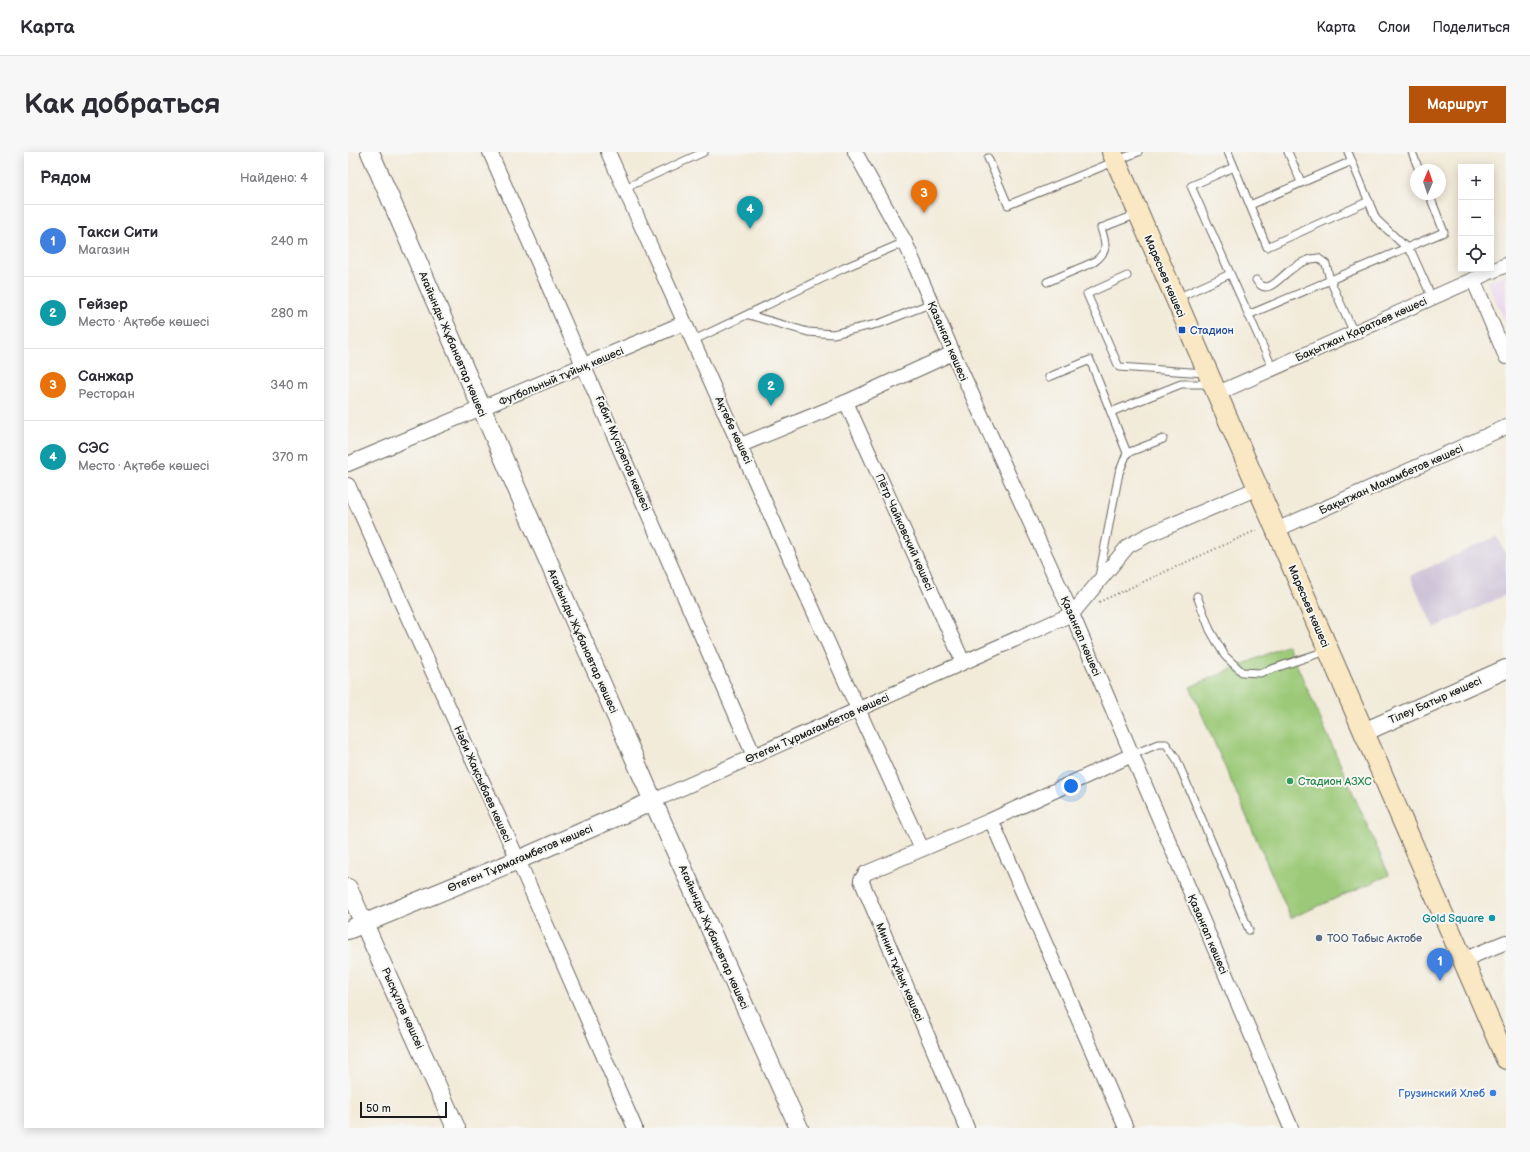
<!DOCTYPE html>
<html lang="ru">
<meta charset="utf-8">
<style>
body{margin:0;font-family:"Balsamiq Sans",sans-serif;background:#f7f7f7;color:#2b2b33}
.controls{position:absolute;right:12px;top:12px;display:grid;overflow:hidden;border-radius:0px;box-shadow:0 2px 10px #0003}
.controls button{width:36px;height:36px;display:grid;place-items:center;padding:0;border:0;border-bottom:1px solid #e1e1e2;background:#fff;color:#2b2b33;font:20px sans-serif}
.compass{position:absolute;left:1062px;top:12px;width:36px;height:36px;border-radius:50%;background:#fff;box-shadow:0 2px 10px #0003;rotate:2deg}
.scale{position:absolute;left:12px;bottom:10px;width:87px;box-sizing:border-box;padding-left:4px;border:2px solid #1c1c1c;border-top:0;font-size:11px;line-height:14px;white-space:nowrap;color:#1c1c1c;-webkit-text-stroke:3px #f6f6f2;paint-order:stroke}
.you{position:absolute;left:723px;top:634px;width:14px;height:14px;margin:-10px;border:3px solid #fff;border-radius:50%;background:#1a73e8;box-shadow:0 0 0 6px #1a73e833}
.badge{display:grid;place-items:center;width:26px;height:26px;border-radius:50%;background:#b45309;color:#fff;font-size:13px;font-weight:700}
.pin{position:absolute;translate:-50% -33px;filter:drop-shadow(0 1px 2px #0008)}
.pin::after{content:'';position:absolute;top:21px;width:14px;height:12px;background:inherit;clip-path:polygon(0 0,100% 0,50% 100%)}
.list{margin:0;padding:0;list-style:none}
h2{display:flex;justify-content:space-between;align-items:center;height:52px;margin:0;padding:0 16px;font-size:17px}
h2 small{font-size:13px;font-weight:400;color:#7c7c81}
.list li{display:grid;grid-template-columns:26px 1fr auto;gap:12px;align-items:center;box-sizing:border-box;height:72px;padding:0 16px;border-top:1px solid #e1e1e2}
.list b{display:block;font-size:15px;white-space:nowrap}
.list p{margin:0;font-size:13px;white-space:nowrap;color:#7c7c81}
.list em{font-size:13px;font-style:normal;color:#7c7c81}
.icon{flex:none;width:22px;height:22px;fill:none;stroke:currentColor;stroke-width:2;stroke-linecap:round;stroke-linejoin:round}
.map{position:relative;flex:none;width:1158px;height:976px;overflow:hidden;border-radius:0px}
header{display:flex;align-items:center;gap:24px;box-sizing:border-box;height:56px;padding:0 20px;background:#fff;border-bottom:1px solid #e1e1e2}
header strong{font-size:19px}
nav{display:flex;gap:22px;margin-inline-start:auto;font-size:14px}
.intro{display:flex;align-items:center;justify-content:space-between;box-sizing:border-box;height:96px;padding:0 24px}
h1{margin:0;font-size:28px}
.button{padding:10px 18px;border-radius:0px;background:#b45309;color:#fff;font-size:14px;font-weight:700}
main{display:flex;gap:24px;padding:0 24px}
aside{flex:1;background:#fff;border-radius:0px;box-shadow:0 2px 10px #0003}
.map>svg:first-child{display:block}
</style>
<header>
<strong>Карта</strong>
<nav><a>Карта</a><a>Слои</a><a>Поделиться</a></nav>
</header>
<div class="intro"><h1>Как добраться</h1><a class="button">Маршрут</a></div>
<main>
<aside>
<h2>Рядом<small>Найдено: 4</small></h2>
<ul class="list">
<li><span class="badge" style="background:#3f7fe0">1</span><div><b>Такси Сити</b><p>Магазин</p></div><em>240 m</em></li>
<li><span class="badge" style="background:#0f9aa8">2</span><div><b>Гейзер</b><p>Место · Ақтөбе көшесі</p></div><em>280 m</em></li>
<li><span class="badge" style="background:#e8710a">3</span><div><b>Санжар</b><p>Ресторан</p></div><em>340 m</em></li>
<li><span class="badge" style="background:#0f9aa8">4</span><div><b>СЭС</b><p>Место · Ақтөбе көшесі</p></div><em>370 m</em></li>
</ul>
</aside>
<div class="map">
<svg width="1158" height="976" viewBox="0 0 1158 976">
<rect width="100%" height="100%" fill="#f6f6f2"/>
<filter id="ink" filterUnits="userSpaceOnUse"><feTurbulence type="fractalNoise" baseFrequency=".025" numOctaves="2"/><feDisplacementMap in="SourceGraphic" scale="8" xChannelSelector="R" yChannelSelector="G"/><feConvolveMatrix kernelMatrix="1 2 1 2 8 2 1 2 1" color-interpolation-filters="sRGB"/></filter>
<filter id="wash" filterUnits="userSpaceOnUse"><feTurbulence type="fractalNoise" baseFrequency=".012" numOctaves="4" result="noise"/><feDisplacementMap in="SourceGraphic" scale="16" xChannelSelector="R" yChannelSelector="G"/><feGaussianBlur stdDeviation="0.9" result="paint"/><feColorMatrix in="noise" values="0 0 0 0 0 0 0 0 0 0 0 0 0 0 0 0 0 1.4 0 .05"/><feComposite in="paint" operator="in"/></filter>
<g filter="url(#wash)">
<rect width="100%" height="100%" fill="#f2ebda"/>
<polygon fill="#ead1ec" points="1158,122 1158,171 1139,130"/>
<polygon fill="#cabfd6" points="1149,384 1158,403 1158,443 1086,476 1062,424"/>
<polygon fill="#9bc977" stroke="#5c724a" points="940,493 1041,723 943,766 842,535"/>
</g>
<g filter="url(#ink)">
<g fill="none" stroke-linecap="round" stroke-linejoin="round">
<g stroke="#67645e" stroke-width="9">
<g id="service">
<polyline points="880,0 919,95 1021,49"/>
<polyline points="940,0 953,30"/>
<polyline points="1000,0 1028,67 1064,101 1084,146"/>
<polyline points="1064,0 1071,18"/>
<polyline points="640,6 660,53 790,0"/>
<polyline points="886,15 843,34 925,217"/>
<polyline points="277,36 356,0"/>
<polyline points="902,53 1004,9"/>
<polyline points="779,124 739,142 771,215 857,221"/>
<path d="M908,128C919,145 931,126 941,119C950,112 958,107 970,106L978,112L982,128L1006,181"/>
<path d="M699,130L746,110C761,99 758,92 753,76L790,62"/>
<polyline points="829,146 882,122"/>
<polyline points="401,163 460,180 485,182 533,171 584,151"/>
<polyline points="900,163 1096,80 1081,42"/>
<polyline points="344,189 496,116 557,90"/>
<polyline points="701,225 742,208 779,301 771,321 751,425"/>
<polyline points="763,260 833,232 862,232"/>
<polyline points="779,301 815,287"/>
<polyline points="849,444 862,478 877,504 894,520 912,521 978,499"/>
<polyline points="784,603 810,592 818,592 828,606 901,778"/>
</g>
</g>
<g stroke="#67645e" stroke-width="16">
<g id="minor">
<polyline points="142,0 406,604"/>
<path d="M260,0C365,232 467,466 574,697"/>
<polyline points="507,0 557,90 605,201 724,462 943,976"/>
<polyline points="1125,127 1158,205"/>
<polyline points="868,242 1158,113"/>
<polyline points="498,250 615,510"/>
<polyline points="393,293 498,250 605,201"/>
<polyline points="0,312 336,171"/>
<polyline points="0,333 170,708 287,976"/>
<polyline points="928,378 1158,275"/>
<polyline points="305,649 724,462 780,394 800,383 910,336"/>
<polyline points="641,669 784,603"/>
<polyline points="1115,808 1158,790"/>
<polyline points="619,976 513,728 518,721 641,669 644,670 778,976"/>
</g>
</g>
<g stroke="#67645e" stroke-width="20">
<g id="tertiary">
<polyline points="22,0 305,649 451,976"/>
<polyline points="1016,580 1158,517"/>
<polyline points="0,736 108,976"/>
<polyline points="0,778 170,708 305,649"/>
</g>
</g>
<g stroke="#67645e" stroke-width="22">
<polyline id="secondary" points="764,0 1158,907"/>
</g>
<polyline stroke="#67645e" stroke-width="2" stroke-dasharray="1 3" stroke-linecap="butt" points="751,450 911,377"/>
<use href="#service" stroke="#fff" stroke-width="7"/>
<use href="#minor" stroke="#fff" stroke-width="14"/>
<use href="#tertiary" stroke="#fff" stroke-width="18"/>
<use href="#secondary" stroke="#fae7c3" stroke-width="20"/>
</g>
</g>
<rect fill="#1a4fb4" stroke="#f6f6f2" stroke-width="1.5" x="830" y="174" width="8" height="8" rx="2"/>
<circle fill="#2e9e5b" stroke="#f6f6f2" stroke-width="1.5" cx="942" cy="629" r="4"/>
<circle fill="#0f9aa8" stroke="#f6f6f2" stroke-width="1.5" cx="1144" cy="766" r="4"/>
<circle fill="#5c6f8a" stroke="#f6f6f2" stroke-width="1.5" cx="971" cy="786" r="4"/>
<circle fill="#3f7fe0" stroke="#f6f6f2" stroke-width="1.5" cx="1145" cy="941" r="4"/>
<g text-anchor="middle" stroke-width="4" stroke-linejoin="round" paint-order="stroke">
<g font-size="11" fill="#1c1c1c" stroke="#f6f6f2">
<text transform="translate(817 124) rotate(67)" y="4">Маресьев көшесі</text>
<text transform="translate(1013 177) rotate(-24)" y="4">Бақытжан Қаратаев көшесі</text>
<text transform="translate(600 189) rotate(67)" y="4">Қазанғап көшесі</text>
<text transform="translate(105 192) rotate(67)" y="4">Ағайынды Жұбановтар көшесі</text>
<text transform="translate(213 224) rotate(-23)" y="4">Футбольный тұйық көшесі</text>
<text transform="translate(386 278) rotate(65)" y="4">Ақтөбе көшесі</text>
<text transform="translate(275 301) rotate(67)" y="4">Ғабит Мүсірепов көшесі</text>
<text transform="translate(1043 327) rotate(-24)" y="4">Бақытжан Махамбетов көшесі</text>
<text transform="translate(557 380) rotate(66)" y="4">Пётр Чайковский көшесі</text>
<text transform="translate(961 454) rotate(67)" y="4">Маресьев көшесі</text>
<text transform="translate(733 484) rotate(67)" y="4">Қазанғап көшесі</text>
<text transform="translate(235 489) rotate(66)" y="4">Ағайынды Жұбановтар көшесі</text>
<text transform="translate(1087 548) rotate(-24)" y="4">Тілеу Батыр көшесі</text>
<text transform="translate(469 576) rotate(-24)" y="4">Өтеген Тұрмағамбетов көшесі</text>
<text transform="translate(135 632) rotate(66)" y="4">Нәби Жақсыбаев көшесі</text>
<text transform="translate(172 706) rotate(-23)" y="4">Өтеген Тұрмағамбетов көшесі</text>
<text transform="translate(860 782) rotate(67)" y="4">Қазанғап көшесі</text>
<text transform="translate(366 785) rotate(66)" y="4">Ағайынды Жұбановтар көшесі</text>
<text transform="translate(552 820) rotate(67)" y="4">Минин тұйық көшесі</text>
<text transform="translate(55 856) rotate(66)" y="4">Рысқұлов көшсеі</text>
</g>
<g font-size="11" fill="#164399" stroke="#f6f6f2" text-anchor="start">
<text x="842" y="182">Стадион</text>
</g>
<g font-size="11" fill="#27864d" stroke="#f6f6f2" text-anchor="start">
<text x="950" y="633">Стадион АЗХС</text>
</g>
<g font-size="11" fill="#0d838f" stroke="#f6f6f2" text-anchor="end">
<text x="1136" y="770">Gold Square</text>
</g>
<g font-size="11" fill="#4e5e75" stroke="#f6f6f2" text-anchor="start">
<text x="979" y="790">ТОО Табыс Актобе</text>
</g>
<g font-size="11" fill="#366cbe" stroke="#f6f6f2" text-anchor="end">
<text x="1137" y="945">Грузинский Хлеб</text>
</g>
</g>
</svg>
<div class="controls">
<button>+</button>
<button>−</button>
<button><svg class="icon" aria-label="locate" viewBox="0 0 24 24"><circle cx="12" cy="12" r="6"/><path d="M12 2v4M12 18v4M2 12h4M18 12h4"/></svg></button>
</div>
<svg class="compass" viewBox="-18 -18 36 36"><path d="M0-13l5 13h-10z" fill="#e53935"/><path d="M0 13l5-13h-10z" fill="#7c7c81"/></svg>
<div class="scale">50 m</div>
<div class="you"></div>
<div class="pin badge" style="left:1092px;top:829px;background:#3f7fe0">1</div>
<div class="pin badge" style="left:423px;top:254px;background:#0f9aa8">2</div>
<div class="pin badge" style="left:576px;top:61px;background:#e8710a">3</div>
<div class="pin badge" style="left:402px;top:77px;background:#0f9aa8">4</div>
</div>
</main>
